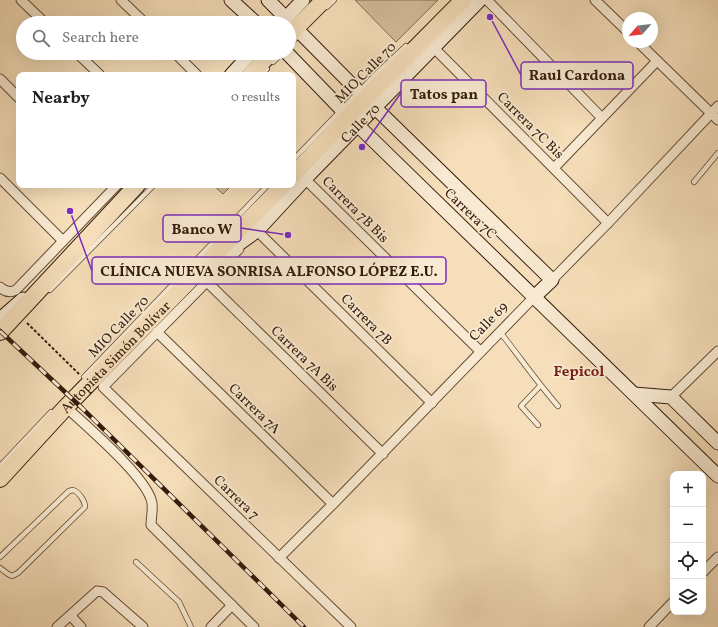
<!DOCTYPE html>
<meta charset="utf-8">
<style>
body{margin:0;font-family:Vollkorn,serif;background:#f6f6f6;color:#222}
.controls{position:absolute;right:12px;bottom:12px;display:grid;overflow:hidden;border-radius:8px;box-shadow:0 4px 16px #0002}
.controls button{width:36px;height:36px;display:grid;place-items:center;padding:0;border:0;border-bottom:1px solid #e0e0e0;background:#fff;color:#222;font:20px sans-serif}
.compass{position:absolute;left:622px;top:12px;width:36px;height:36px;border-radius:50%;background:#fff;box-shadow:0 4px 16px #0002;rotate:242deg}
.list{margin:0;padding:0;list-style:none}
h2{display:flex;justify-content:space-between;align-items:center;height:52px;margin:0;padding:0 16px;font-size:17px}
h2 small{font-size:13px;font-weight:400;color:#767676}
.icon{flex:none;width:22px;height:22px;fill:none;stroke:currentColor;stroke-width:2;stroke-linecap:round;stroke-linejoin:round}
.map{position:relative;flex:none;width:718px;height:627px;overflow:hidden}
.search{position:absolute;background:#fff;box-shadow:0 4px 16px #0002;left:16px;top:16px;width:280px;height:44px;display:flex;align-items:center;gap:10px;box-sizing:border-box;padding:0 14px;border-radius:22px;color:#767676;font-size:15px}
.panel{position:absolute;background:#fff;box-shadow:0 4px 16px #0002;left:16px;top:72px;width:280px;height:116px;border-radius:8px}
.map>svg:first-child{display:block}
</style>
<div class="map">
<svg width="718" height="627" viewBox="0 0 718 627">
<rect width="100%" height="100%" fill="#f5deb9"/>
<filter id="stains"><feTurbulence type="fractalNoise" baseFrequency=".005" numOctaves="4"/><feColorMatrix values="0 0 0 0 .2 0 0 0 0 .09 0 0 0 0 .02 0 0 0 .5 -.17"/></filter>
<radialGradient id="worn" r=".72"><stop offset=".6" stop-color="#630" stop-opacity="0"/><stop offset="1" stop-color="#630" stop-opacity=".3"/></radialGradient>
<g fill="#d4bd9c" stroke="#846c54">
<polygon points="355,0 438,0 396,42"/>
<polygon points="213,185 232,185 223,194"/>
</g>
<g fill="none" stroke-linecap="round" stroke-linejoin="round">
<g stroke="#644c37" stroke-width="6">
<g id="lane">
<polyline points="327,7 334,0"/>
<polyline points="289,45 296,38"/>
<polyline points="273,62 282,53"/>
<polyline points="261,75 267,69"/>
<polyline points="293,160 373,77 406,46"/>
<polyline points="694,182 718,153"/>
<polyline points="50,290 154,185"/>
<path d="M500,332C519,356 537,382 558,406"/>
<polyline points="84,377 268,185"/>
<polyline points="538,425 521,406 540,386"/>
<polyline points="0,466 51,412"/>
<path d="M0,557L69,491L73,490C79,492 85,501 85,507L82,510L18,573L12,576L8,574L0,568"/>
<polyline points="136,562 179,602 191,627"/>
</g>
</g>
<g stroke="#644c37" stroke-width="11">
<g id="street">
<polyline points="21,0 45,23"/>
<polyline points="121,0 145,23"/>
<polyline points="487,0 602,118"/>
<polyline points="595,0 628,32"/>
<polyline points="638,42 718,120"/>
<polyline points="433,47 608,223"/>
<polyline points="77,53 100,75"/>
<polyline points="175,53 197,75"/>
<polyline points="0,79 19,98"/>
<polyline points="554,168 657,61"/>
<polyline points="301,175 480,351"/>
<polyline points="0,178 63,241"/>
<polyline points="253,227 432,403"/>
<polyline points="239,249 103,387 351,627"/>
<polyline points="552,280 608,223 718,106"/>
<polyline points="207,282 383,454"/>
<path d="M0,287C5,292 10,293 16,290L117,185"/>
<polyline points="157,332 333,504"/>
<polyline points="671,397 718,351"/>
<path d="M66,407C86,426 148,478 152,503C153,510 151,518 151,525L254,627"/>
<polyline points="279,558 333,504 534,297"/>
<polyline points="703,572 718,557"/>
<polyline points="71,616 81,627"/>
<polyline points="57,627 97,591 103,592 143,627"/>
<polyline points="211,627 232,605"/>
<polyline points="649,627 673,602"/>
</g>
</g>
<g stroke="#341b0c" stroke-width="15">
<g id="secondary">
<polyline points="231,0 256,23"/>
<polyline points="268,0 359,92 552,280 534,297"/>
<polyline points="281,23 303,0"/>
<polyline points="287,53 342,110 718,476"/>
<polyline points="231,75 251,53"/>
<path id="s1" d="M219,258L257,231L305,179L480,0"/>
<polyline points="0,319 23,299"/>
<polyline points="634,394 671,397 718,443"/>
</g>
</g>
<g stroke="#341b0c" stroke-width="18">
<g id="highway">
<polyline points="289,35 324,0"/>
<polyline points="250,75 271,53"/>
<polyline points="293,175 366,98 463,0"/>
<polyline points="0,332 137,185"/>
<path id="s2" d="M0,479L66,407L283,185"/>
</g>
</g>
<polyline stroke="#341b0c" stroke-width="2" stroke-dasharray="3 2" stroke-linecap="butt" points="27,323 79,374"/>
<use href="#lane" stroke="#f8ead2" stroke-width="4.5"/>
<use href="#street" stroke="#f8ead2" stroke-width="9"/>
<use href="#secondary" stroke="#f8ead2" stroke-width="13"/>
<use href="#highway" stroke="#f5deb9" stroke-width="16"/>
<g stroke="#341b0c" stroke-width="4.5">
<polyline id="rail" points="0,331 82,408 304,627"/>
</g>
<use href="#rail" stroke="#f8ead2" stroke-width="3" stroke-dasharray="9" stroke-linecap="butt"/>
</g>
<g text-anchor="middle" stroke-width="3.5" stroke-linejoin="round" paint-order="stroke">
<g font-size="14" fill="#341b0c" stroke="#f8ead2">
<text transform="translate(365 72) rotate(-45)" y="5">MIO Calle 70</text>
<text dy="5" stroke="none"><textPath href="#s1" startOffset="196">Calle 70</textPath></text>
<text transform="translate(531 125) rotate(45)" y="5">Carrera 7C Bis</text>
<text transform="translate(356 209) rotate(45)" y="5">Carrera 7B Bis</text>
<text transform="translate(471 213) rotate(44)" y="5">Carrera 7C</text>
<text transform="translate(367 319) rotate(45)" y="5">Carrera 7B</text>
<text transform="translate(488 321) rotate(-46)" y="5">Calle 69</text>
<text transform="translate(118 326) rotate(-46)" y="5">MIO Calle 70</text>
<text dy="5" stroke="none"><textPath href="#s2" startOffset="168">Autopista Simón Bolívar</textPath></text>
<text transform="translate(305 358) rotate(44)" y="5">Carrera 7A Bis</text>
<text transform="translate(255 408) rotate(44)" y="5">Carrera 7A</text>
<text transform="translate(237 497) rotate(44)" y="5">Carrera 7</text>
</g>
<g font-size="15" font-weight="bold" fill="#7a1f14" stroke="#f8ead2">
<text x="579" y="376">Fepicol</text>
</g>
</g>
<path fill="none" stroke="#7b2cbf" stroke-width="1.5" d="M490 17L521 75M362 147L401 93M288 235L241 228M70 211L92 271"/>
<g fill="#7b2cbf" stroke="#f8ead2" stroke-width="1.5">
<circle cx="490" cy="17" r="4"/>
<circle cx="362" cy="147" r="4"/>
<circle cx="288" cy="235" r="4"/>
<circle cx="70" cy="211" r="4"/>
</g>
<g fill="#f8ead2" stroke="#7b2cbf" stroke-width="1.5">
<rect x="521" y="62" width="112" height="27" rx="4"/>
<rect x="401" y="80" width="85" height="27" rx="4"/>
<rect x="163" y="215" width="78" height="27" rx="4"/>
<rect x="92" y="257" width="354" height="27" rx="4"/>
</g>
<g font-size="15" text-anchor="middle" font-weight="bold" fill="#341b0c">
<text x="577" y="80">Raul Cardona</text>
<text x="444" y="99">Tatos pan</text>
<text x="202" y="234">Banco W</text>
<text x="269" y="276">CLÍNICA NUEVA SONRISA ALFONSO LÓPEZ E.U.</text>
</g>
<rect width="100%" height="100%" filter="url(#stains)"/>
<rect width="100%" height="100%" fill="url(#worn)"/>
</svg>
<div class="controls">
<button>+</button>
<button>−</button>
<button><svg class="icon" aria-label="locate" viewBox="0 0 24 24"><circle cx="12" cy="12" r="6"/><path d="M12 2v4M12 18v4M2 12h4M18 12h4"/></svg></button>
<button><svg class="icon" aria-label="layers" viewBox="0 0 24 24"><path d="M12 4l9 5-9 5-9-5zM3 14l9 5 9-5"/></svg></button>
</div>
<svg class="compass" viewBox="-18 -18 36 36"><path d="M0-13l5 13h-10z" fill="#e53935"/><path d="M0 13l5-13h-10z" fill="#767676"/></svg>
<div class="search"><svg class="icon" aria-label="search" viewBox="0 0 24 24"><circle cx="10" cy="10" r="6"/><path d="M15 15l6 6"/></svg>Search here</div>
<section class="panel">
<h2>Nearby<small>0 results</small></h2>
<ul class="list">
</ul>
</section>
</div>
